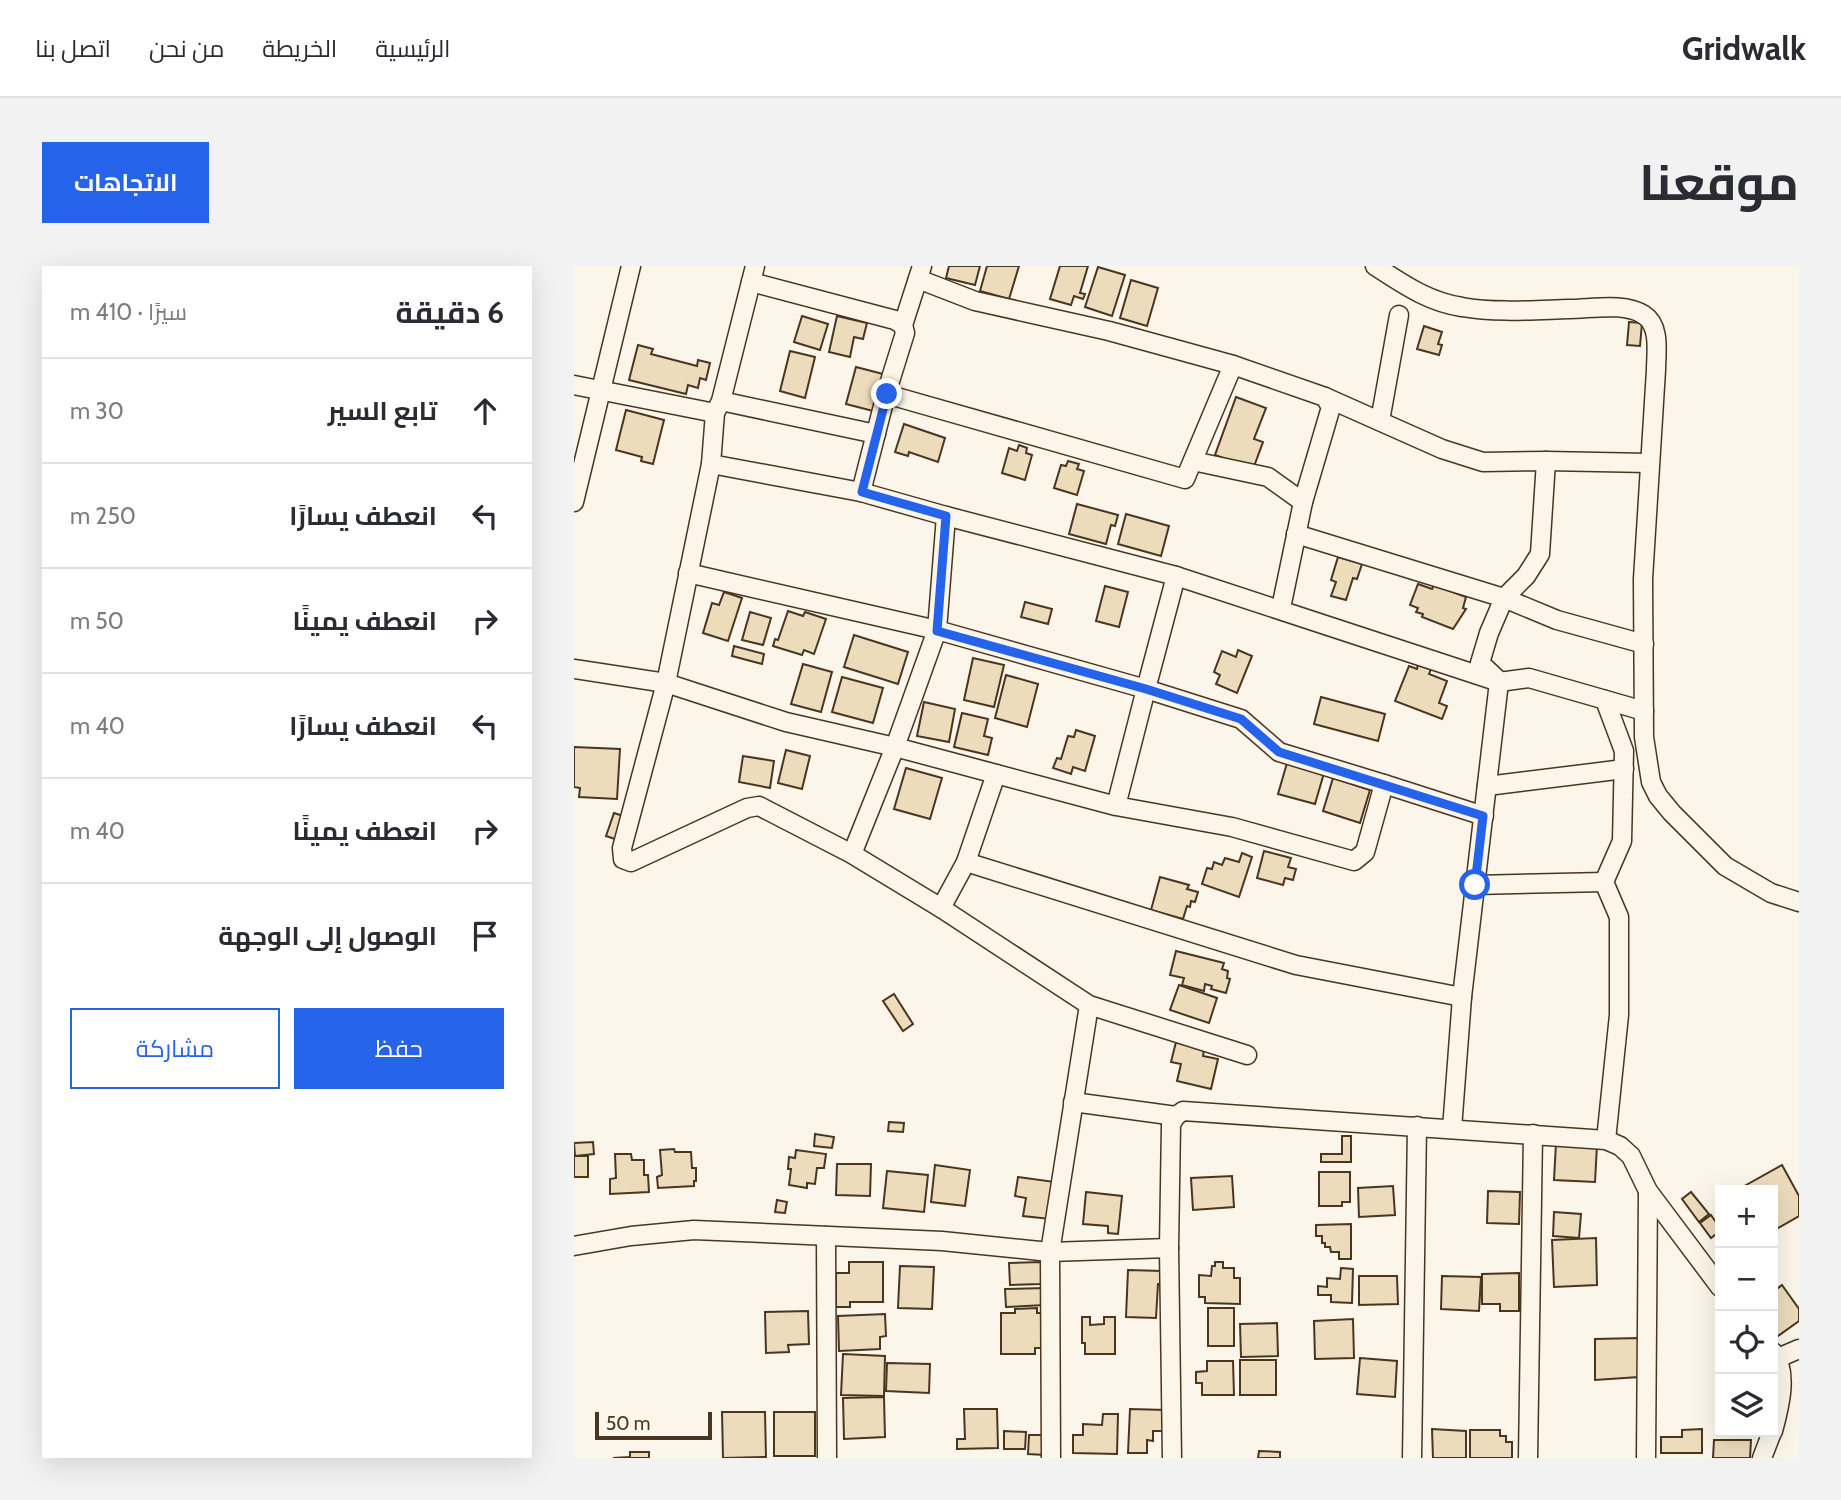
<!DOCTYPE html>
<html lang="ar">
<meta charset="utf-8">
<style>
body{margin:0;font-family:Cabin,Cairo,sans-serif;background:#f2f2f3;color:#2b2b33;direction:rtl}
.controls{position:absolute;right:21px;bottom:21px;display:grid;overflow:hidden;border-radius:0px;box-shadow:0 7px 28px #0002}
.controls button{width:63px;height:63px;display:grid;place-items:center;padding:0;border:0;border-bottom:2px solid #e1e1e2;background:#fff;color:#2b2b33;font:35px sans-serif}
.scale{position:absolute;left:21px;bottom:18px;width:117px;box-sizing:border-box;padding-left:7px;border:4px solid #4a3520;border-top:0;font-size:19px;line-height:24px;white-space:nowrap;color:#4a3520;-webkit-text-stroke:5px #fbf6e9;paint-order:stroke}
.stop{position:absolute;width:21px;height:21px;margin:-16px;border:5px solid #2563eb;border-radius:50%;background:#fff}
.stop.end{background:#2563eb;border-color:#fff;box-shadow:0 2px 7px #0008}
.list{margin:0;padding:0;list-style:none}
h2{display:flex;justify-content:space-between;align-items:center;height:91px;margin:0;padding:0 28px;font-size:30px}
h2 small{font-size:23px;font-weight:400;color:#7c7c81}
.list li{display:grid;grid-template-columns:46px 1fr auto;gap:21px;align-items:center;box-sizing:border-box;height:105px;padding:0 28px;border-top:2px solid #e1e1e2}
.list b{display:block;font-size:26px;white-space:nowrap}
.list em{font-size:23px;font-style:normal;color:#7c7c81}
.actions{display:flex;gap:14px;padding:21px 28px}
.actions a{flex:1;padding:16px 0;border:2px solid #2563eb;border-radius:0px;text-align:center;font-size:24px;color:#2563eb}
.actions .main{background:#2563eb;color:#fff}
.icon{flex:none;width:38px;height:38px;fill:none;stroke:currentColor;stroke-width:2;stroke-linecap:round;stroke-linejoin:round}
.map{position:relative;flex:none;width:1225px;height:1192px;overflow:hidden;direction:ltr;border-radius:0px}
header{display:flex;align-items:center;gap:42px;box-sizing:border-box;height:98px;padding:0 35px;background:#fff;border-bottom:2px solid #e1e1e2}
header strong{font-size:33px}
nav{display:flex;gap:38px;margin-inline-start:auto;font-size:24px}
.intro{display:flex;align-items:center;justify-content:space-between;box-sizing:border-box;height:168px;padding:0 42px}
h1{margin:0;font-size:49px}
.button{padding:18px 32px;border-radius:0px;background:#2563eb;color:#fff;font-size:24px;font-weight:700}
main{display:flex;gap:42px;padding:0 42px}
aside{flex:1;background:#fff;border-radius:0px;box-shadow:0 7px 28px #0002}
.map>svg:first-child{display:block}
</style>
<header>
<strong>Gridwalk</strong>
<nav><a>الرئيسية</a><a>الخريطة</a><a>من نحن</a><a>اتصل بنا</a></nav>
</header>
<div class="intro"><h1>موقعنا</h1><a class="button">الاتجاهات</a></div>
<main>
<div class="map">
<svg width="1225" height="1192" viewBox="0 0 1225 1192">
<rect width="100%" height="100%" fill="#fbf6e9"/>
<g fill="#ecdcbc" stroke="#4a3520" stroke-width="2">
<polygon points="375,0 406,0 401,19 372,12"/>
<polygon points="413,0 445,0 435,33 406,25"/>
<polygon points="486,0 514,0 506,27 511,28 509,33 500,30 497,39 476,33"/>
<polygon points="524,1 551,9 538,50 511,41"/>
<polygon points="557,14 584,22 573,60 546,52"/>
<polygon points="228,50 254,58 246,84 220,76"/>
<polygon points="263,50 293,57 289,73 280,71 276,91 255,86"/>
<polygon points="1055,56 1068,57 1066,80 1053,79"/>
<polygon points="850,60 868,66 864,78 868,79 865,89 843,83"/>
<polygon points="64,79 79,83 77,88 123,100 124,94 136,97 132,114 126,112 124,122 114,119 112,128 55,114"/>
<polygon points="216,85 241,91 231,132 206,125"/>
<polygon points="282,101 313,109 303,146 272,138"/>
<polygon points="662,131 692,142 680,173 689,176 679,203 641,189"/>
<polygon points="52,144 90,154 79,198 67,195 68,191 42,184"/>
<polygon points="330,158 371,172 364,196 335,186 334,190 321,186"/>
<polygon points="445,179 453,182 452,187 458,189 451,214 428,207 435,182 443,185"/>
<polygon points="494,195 505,198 503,203 510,205 503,229 480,222 487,199 492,200"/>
<polygon points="503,238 544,249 541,260 537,259 532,278 495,268"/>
<polygon points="552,248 595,260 587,290 544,278"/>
<polygon points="764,291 788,298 783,313 779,312 772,334 757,330 762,316 757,314"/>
<polygon points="844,318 858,323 860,319 892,331 889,342 892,343 879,363 848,351 849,348 842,346 844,342 836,339"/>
<polygon points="531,320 554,326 545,361 522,355"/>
<polygon points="150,326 168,332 154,375 129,367 138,337 145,339"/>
<polygon points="451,336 478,343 474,358 447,351"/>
<polygon points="214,345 229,350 231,346 252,353 240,388 230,384 228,389 199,380 201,373 204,374"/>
<polygon points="176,346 197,352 189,379 168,374"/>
<polygon points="280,369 334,386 324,418 270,401"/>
<polygon points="160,380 190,388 188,398 158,390"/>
<polygon points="664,384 678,390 663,427 642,418 646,409 640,406 648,385 662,391"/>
<polygon points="399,392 430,399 420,441 390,434"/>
<polygon points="229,398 258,406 247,446 217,438"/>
<polygon points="844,398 857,403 855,408 873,415 865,437 873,440 868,453 821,435 835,400 843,403"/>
<polygon points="432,409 464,418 453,461 421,452"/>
<polygon points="268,411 309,422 299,457 258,446"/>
<polygon points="747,431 811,448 804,475 740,458"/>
<polygon points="350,436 381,443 375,476 343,470"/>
<polygon points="388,447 414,453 410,470 418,472 414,489 380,481"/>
<polygon points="502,464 521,470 511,505 499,501 497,508 479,502 483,492 487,493 494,470 500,471"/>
<polygon points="0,481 46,483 43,533 5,531 6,522 0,521"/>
<polygon points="212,484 236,490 228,523 204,517"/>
<polygon points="169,490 200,495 196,522 165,516"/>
<polygon points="713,497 750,507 741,538 704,528"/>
<polygon points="332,502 368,512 356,553 320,543"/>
<polygon points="759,512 796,524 786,557 749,545"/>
<polygon points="40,547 52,551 44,574 32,570"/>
<polygon points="690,585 717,592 714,601 722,603 719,614 711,612 709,619 683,612"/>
<polygon points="668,587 678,591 665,631 628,618 633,602 638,603 640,596 648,599 651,592 665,596"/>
<polygon points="586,611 615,619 613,623 624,626 621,636 617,635 616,641 613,640 609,653 577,644"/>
<polygon points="602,685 650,697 648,703 654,705 653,712 656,713 652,727 637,723 638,720 631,718 630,725 608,719 610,712 596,709"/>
<polygon points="605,719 643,732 635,757 596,744"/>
<polygon points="320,728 339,758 329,765 309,735"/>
<polygon points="602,776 630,784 629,790 644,793 637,823 603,815 607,798 597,796"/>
<polygon points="315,856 330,857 329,866 314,865"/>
<polygon points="241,868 260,871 258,882 240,880"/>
<polygon points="768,870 777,870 777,896 747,896 747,888 768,888"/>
<polygon points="19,876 20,888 1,890 0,877"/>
<polygon points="982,877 1023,879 1021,916 980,914"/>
<polygon points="100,883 101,886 117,886 118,902 122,902 122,915 120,915 120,920 84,922 83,911 88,909 86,884"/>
<polygon points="222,884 252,888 250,902 243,902 241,918 233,917 233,922 215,919 217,903 214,903 215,891 221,892"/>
<polygon points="41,888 57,888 58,894 70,894 70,909 74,909 75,926 36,928 36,913 42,912"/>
<rect x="0" y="890" width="14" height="21"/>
<polygon points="263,898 297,898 296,930 262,929"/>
<polygon points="361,899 396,904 391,940 357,936"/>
<polygon points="1208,899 1225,930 1225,950 1199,965 1199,924 1165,923"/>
<polygon points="313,905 354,909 350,946 309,942"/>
<polygon points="745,906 776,906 776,936 768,936 768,940 745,940"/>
<polygon points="658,910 660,941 619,944 617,912"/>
<polygon points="444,911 481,916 476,953 449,950 452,932 441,930"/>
<polygon points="819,920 821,949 785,951 784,922"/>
<polygon points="914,925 946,926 945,958 913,957"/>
<polygon points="512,926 548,930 544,968 534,967 534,960 509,958"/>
<polygon points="1117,926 1135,948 1125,956 1108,933"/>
<polygon points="203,934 213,936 211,947 201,946"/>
<polygon points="980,946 1007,948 1005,972 979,970"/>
<polygon points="1137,949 1146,962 1146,965 1137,972 1126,957"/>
<polygon points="777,958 777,993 765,993 765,986 757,986 756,981 751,981 751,977 748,977 748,970 742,970 742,959"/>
<polygon points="1022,972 1023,1019 980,1021 978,974"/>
<polygon points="275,996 309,996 309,1036 276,1036 276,1041 262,1041 262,1007 275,1007"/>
<polygon points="467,996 467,1018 436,1019 435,997"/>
<polygon points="641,996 649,996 649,1002 660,1002 660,1012 666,1012 666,1038 631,1037 631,1031 625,1031 625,1009 637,1010 638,1000 641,1000"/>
<polygon points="326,1000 360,1001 358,1043 324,1042"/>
<polygon points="767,1002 779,1003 778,1037 757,1036 757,1029 744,1029 744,1020 753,1021 753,1012 766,1013"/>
<polygon points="554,1004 588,1005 587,1018 584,1018 582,1052 552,1051"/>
<polygon points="945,1007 945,1045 926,1045 926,1038 908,1038 908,1008"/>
<polygon points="785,1010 823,1010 824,1038 785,1039"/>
<polygon points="868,1010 907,1011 905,1045 867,1043"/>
<polygon points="1208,1019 1225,1043 1225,1055 1204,1070 1199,1062 1199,1026"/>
<polygon points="471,1022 471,1039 432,1041 431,1023"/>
<polygon points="463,1042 463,1047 471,1047 471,1082 461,1082 461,1088 427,1088 427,1047 441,1047 441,1043"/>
<rect x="634" y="1042" width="26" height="38"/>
<polygon points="234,1045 235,1078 214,1079 215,1086 192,1087 191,1046"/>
<polygon points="311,1048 312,1070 306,1071 306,1083 265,1085 264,1050"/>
<polygon points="508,1051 516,1051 516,1059 530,1058 530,1051 541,1051 541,1088 511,1088 511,1077 508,1077"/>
<polygon points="779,1053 780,1092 741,1093 740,1055"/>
<polygon points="703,1057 704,1090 667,1091 666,1058"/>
<polygon points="1065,1072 1065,1111 1021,1114 1021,1073"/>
<polygon points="269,1088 311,1090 310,1130 267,1129"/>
<polygon points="786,1092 823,1095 821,1131 783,1128"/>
<rect x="666" y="1094" width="36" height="35"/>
<polygon points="633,1095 659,1095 660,1129 628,1129 628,1117 622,1117 622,1106 633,1105"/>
<polygon points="313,1097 356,1098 355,1127 312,1125"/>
<polygon points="310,1131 311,1171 270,1173 269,1132"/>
<polygon points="390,1143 423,1143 424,1182 383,1183 383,1173 391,1173"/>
<polygon points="556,1143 592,1144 591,1165 579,1165 579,1175 573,1174 573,1187 554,1187"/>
<polygon points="148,1146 191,1146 192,1191 149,1192"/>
<rect x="200" y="1146" width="41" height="44"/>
<polygon points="529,1148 544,1148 543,1188 499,1187 499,1169 509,1169 509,1158 528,1159"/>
<polygon points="858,1163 892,1165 892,1192 859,1192"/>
<polygon points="1128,1163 1128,1187 1087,1187 1087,1171 1108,1171 1108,1164"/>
<polygon points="896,1164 926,1164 926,1170 932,1170 932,1176 938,1176 938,1192 896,1192"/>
<polygon points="430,1165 452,1166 451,1183 430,1183"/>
<polygon points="455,1169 472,1169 471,1189 454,1188"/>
<polygon points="1140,1174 1177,1174 1176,1192 1139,1192"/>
<polygon points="685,1185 706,1186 706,1192 684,1192"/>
<polygon points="56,1186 75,1186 75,1192 39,1192 56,1191"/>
</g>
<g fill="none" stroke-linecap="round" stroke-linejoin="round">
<g stroke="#4a3520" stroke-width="21">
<g id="minor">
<path d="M801,0C829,18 854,36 888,41C922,47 960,44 995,43C1017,43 1051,36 1070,49C1087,60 1082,87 1082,104L1069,313L1070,471L1077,516L1084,530L1098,547L1151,600L1197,627L1225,636"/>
<polyline points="177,16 321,54 329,59 331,67 312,128 287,226"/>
<polyline points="329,59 348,0"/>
<polyline points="0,119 141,147"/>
<polyline points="312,128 611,213 659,99 535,65 401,35 344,13"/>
<polyline points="147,135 302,168"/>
<polyline points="806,155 825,49"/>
<polyline points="619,195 694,211 729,236 757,141 751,131 659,99"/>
<polyline points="972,195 1075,197"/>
<polyline points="137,198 287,226 372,250"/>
<polyline points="0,236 57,0"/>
<polyline points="722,268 930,332 952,310 966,288 972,195 909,196 868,183 751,131"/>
<polyline points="114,307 363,364 372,250 602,310 572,423 363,364 321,481 422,508 392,596"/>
<polyline points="602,310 925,416 955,412 1070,445"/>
<polyline points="707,342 729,236"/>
<polyline points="0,403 92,417 137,198 141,147 147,135 181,0"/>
<polyline points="923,413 906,397 915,367 930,332 983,354 1070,378"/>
<polyline points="1031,434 1050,485 1048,575 1030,616 1045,651 1045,749 1032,874"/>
<polyline points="422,508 542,540 658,561 780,595 791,586 810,518 705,486 667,453 572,423 542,540"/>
<polyline points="810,518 910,550"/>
<polyline points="913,520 1050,503"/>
<polyline points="278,588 321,481 212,456 92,417 48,582 49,593 57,596 173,542 185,540 278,588 367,642"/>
<polyline points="901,619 1030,616"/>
<polyline points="673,789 515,739 367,642 392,596 722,699 888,731"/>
<polyline points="499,836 602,850"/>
<polyline points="878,863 888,731 925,416"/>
<polyline points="252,970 253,1192"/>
<polyline points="0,980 57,970 120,964 368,975 476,986 595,982"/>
<path d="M1199,1086C1215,1106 1205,1143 1199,1165"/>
<polyline points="1204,1092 1225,1083"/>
<polyline points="477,1192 476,986 515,739"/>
<polyline points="598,1192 595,982 597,858 602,850 609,845 1032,874 1046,880 1057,890 1074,925 1146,1021"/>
<polyline points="838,1192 843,860"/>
<polyline points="954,1192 959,868"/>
<polyline points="1072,1192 1074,925"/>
<polyline points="1188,1192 1198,1166"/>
</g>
</g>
<use href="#minor" stroke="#fbf6e9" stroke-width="18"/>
</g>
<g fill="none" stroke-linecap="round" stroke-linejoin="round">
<polyline stroke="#2563eb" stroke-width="9" points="313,128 288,226 372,250 363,365 572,423 667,453 705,486 909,550 901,619"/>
</g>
</svg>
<div class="controls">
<button>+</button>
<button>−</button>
<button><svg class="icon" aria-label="locate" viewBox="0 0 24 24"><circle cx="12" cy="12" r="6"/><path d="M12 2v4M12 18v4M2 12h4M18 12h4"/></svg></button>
<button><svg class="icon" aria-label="layers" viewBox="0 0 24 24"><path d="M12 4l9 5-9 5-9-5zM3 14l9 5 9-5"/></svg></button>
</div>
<div class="scale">50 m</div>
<div class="stop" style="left:901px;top:619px"></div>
<div class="stop end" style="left:313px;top:128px"></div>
</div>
<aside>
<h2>6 دقيقة<small>سيرًا · 410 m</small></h2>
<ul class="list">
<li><svg class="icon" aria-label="ahead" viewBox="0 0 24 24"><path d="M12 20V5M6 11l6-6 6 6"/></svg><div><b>تابع السير</b></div><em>30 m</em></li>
<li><svg class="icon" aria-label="left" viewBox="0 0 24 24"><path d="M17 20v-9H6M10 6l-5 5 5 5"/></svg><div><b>انعطف يسارًا</b></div><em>250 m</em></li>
<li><svg class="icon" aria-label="right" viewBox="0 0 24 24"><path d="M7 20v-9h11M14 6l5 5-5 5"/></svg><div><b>انعطف يمينًا</b></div><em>50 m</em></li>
<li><svg class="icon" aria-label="left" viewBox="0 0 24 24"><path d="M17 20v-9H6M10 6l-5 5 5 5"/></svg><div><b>انعطف يسارًا</b></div><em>40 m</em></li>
<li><svg class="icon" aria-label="right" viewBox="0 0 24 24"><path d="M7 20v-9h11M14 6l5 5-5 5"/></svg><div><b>انعطف يمينًا</b></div><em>40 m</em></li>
<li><svg class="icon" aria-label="arrive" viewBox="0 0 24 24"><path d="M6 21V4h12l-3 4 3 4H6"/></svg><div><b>الوصول إلى الوجهة</b></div></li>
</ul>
<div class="actions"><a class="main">حفظ</a><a>مشاركة</a></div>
</aside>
</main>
